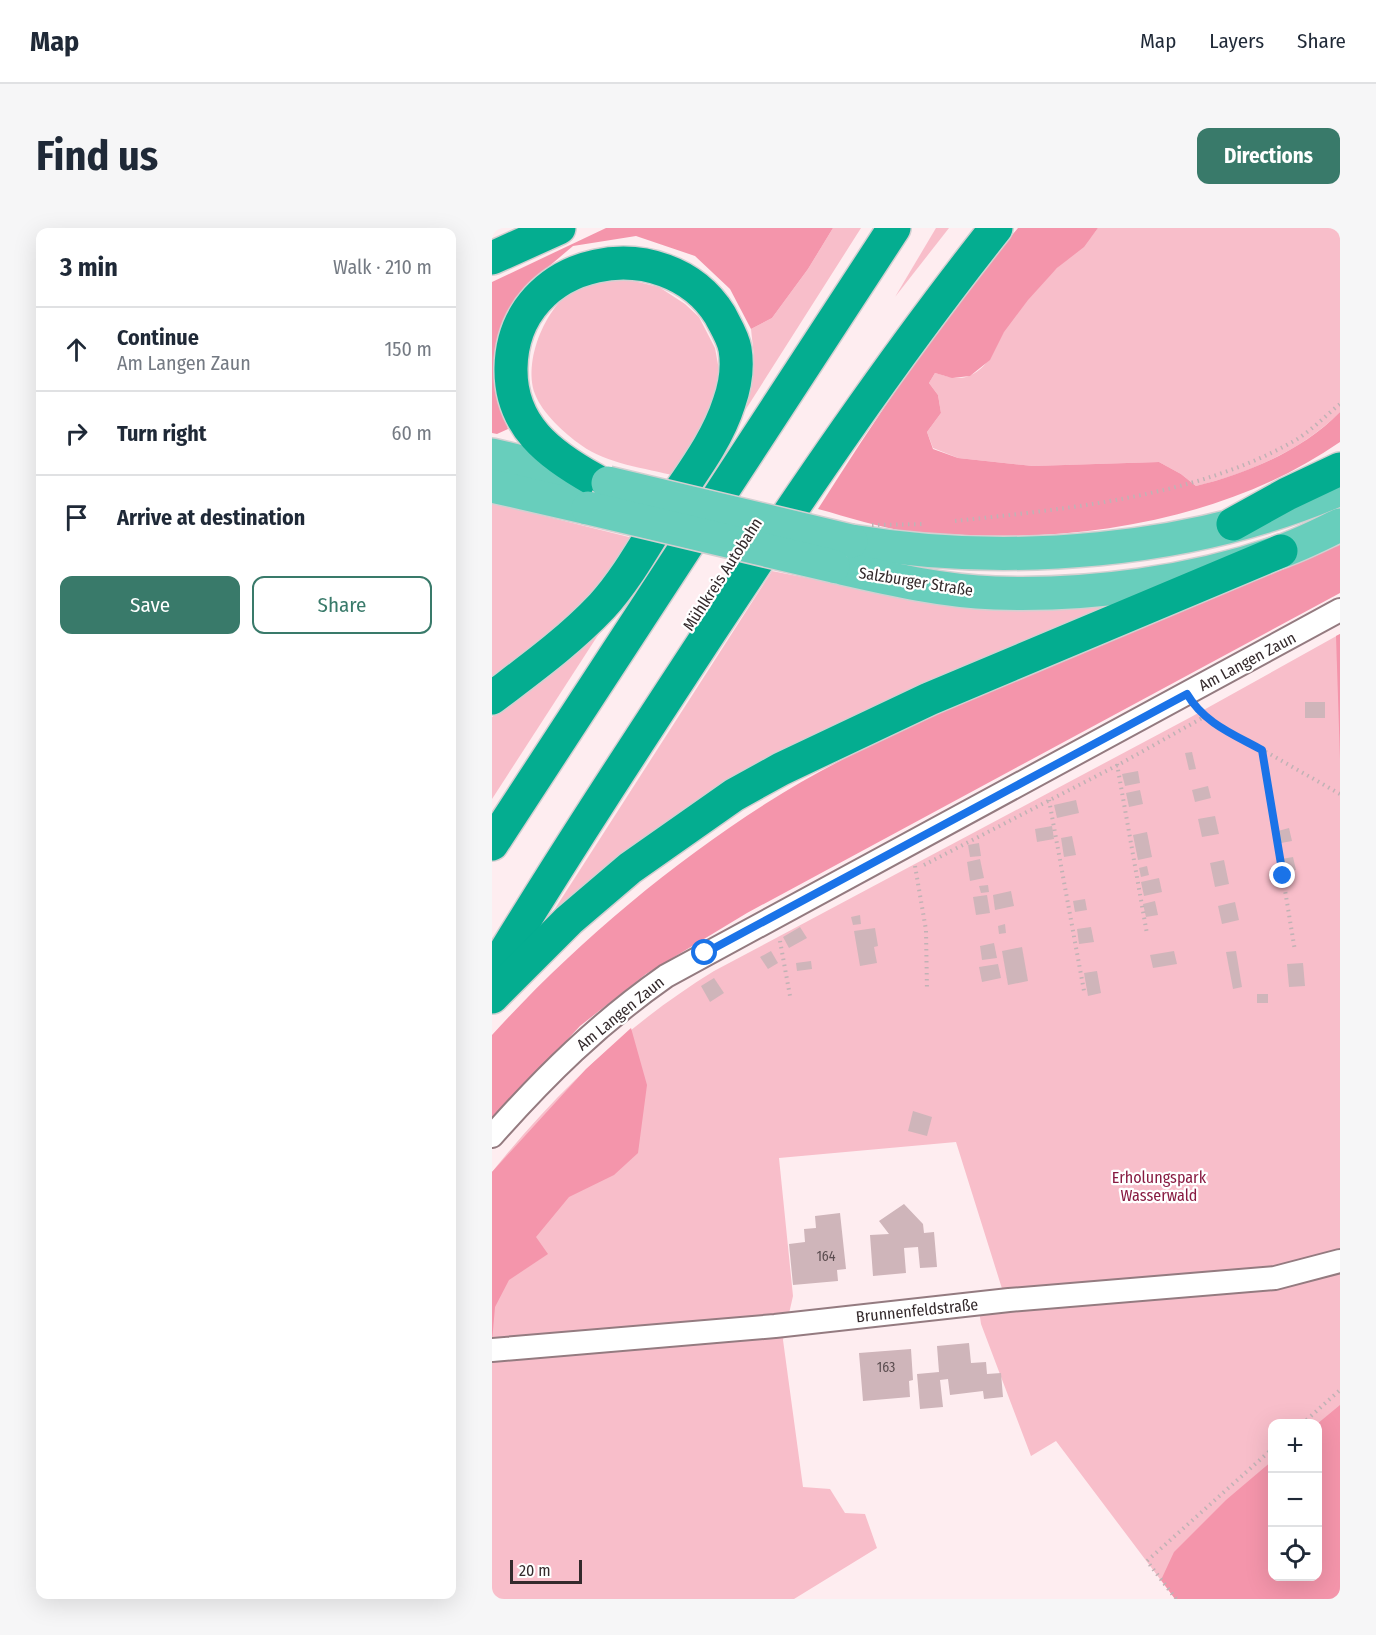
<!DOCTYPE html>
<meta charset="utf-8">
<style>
body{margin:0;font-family:"Fira Sans Condensed",sans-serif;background:#f6f6f7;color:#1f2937}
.controls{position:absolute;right:18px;bottom:18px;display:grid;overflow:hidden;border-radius:12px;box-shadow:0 6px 24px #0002}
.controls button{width:54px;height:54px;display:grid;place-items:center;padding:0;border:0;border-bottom:2px solid #e0e1e3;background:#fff;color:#1f2937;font:30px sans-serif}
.scale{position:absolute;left:18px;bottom:15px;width:72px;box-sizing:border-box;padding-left:6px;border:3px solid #342a2c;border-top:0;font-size:16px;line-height:21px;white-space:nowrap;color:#342a2c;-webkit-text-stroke:4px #fff;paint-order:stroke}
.stop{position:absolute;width:18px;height:18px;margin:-14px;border:4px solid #1a73e8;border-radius:50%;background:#fff}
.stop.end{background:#1a73e8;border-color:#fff;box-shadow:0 2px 6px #0008}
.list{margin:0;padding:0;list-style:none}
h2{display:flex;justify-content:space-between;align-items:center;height:78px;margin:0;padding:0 24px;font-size:26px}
h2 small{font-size:20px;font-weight:400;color:#747a83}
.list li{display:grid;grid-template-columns:39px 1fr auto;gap:18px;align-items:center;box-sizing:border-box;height:84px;padding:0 24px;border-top:2px solid #e0e1e3}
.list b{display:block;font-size:22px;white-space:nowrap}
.list p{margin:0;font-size:20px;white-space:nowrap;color:#747a83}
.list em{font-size:20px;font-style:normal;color:#747a83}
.actions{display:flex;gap:12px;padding:18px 24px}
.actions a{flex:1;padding:14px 0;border:2px solid #397a6a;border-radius:12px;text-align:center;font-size:21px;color:#397a6a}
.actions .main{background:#397a6a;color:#fff}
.icon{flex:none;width:33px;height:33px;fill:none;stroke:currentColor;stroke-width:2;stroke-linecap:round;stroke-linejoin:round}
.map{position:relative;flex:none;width:848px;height:1371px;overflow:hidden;border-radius:12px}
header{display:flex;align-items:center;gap:36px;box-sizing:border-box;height:84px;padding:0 30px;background:#fff;border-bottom:2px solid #e0e1e3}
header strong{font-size:28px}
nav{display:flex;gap:33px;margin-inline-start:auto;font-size:21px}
.intro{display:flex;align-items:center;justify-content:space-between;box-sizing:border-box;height:144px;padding:0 36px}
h1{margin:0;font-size:42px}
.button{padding:15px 27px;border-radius:12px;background:#397a6a;color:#fff;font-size:21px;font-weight:700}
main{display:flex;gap:36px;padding:0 36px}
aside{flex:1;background:#fff;border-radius:12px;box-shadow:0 6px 24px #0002}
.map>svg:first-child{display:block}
</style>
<header>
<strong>Map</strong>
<nav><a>Map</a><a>Layers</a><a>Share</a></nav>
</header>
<div class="intro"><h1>Find us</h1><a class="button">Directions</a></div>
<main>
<aside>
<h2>3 min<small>Walk · 210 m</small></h2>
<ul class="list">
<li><svg class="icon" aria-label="ahead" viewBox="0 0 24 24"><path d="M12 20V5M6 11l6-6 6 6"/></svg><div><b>Continue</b><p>Am Langen Zaun</p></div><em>150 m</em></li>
<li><svg class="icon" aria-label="right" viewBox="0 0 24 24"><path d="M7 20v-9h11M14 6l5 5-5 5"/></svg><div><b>Turn right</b></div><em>60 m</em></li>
<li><svg class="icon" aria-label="arrive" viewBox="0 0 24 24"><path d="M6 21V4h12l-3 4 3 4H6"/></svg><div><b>Arrive at destination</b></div></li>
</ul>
<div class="actions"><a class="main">Save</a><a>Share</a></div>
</aside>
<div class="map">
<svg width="848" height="1371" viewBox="0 0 848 1371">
<rect width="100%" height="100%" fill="#feedf0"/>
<g fill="#f8beca" fill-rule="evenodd">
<polygon points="341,0 369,0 254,181 262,129 259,101 280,90 316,41"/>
<polygon points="444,0 457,0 403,69"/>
<path d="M606,0H848V184C811,222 754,246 704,258L689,246L667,234L541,238L466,230L441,220L435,204L449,185L446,167L437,155L443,145C454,148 468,153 479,147C498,138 502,120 512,103C526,81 546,56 566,39C583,24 592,19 606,0Z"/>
<path d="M125,49L167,59L193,76L207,89L223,120L229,153L218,192L184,248C153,240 115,236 89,217C73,206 50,185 43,166C30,130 57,69 94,54C103,50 116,51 125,49Z"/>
<polygon points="0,275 141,310 98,373 0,457"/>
<polygon points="280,343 432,373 625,376 343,496 274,535 48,704"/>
<polygon points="119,387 0,571 0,489"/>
<path d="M848,406V1371H683L564,1213L539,1228L489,1096L487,1082L512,1067L464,914L287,930L301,1068L291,1112L311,1259L338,1261L353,1285L373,1286L385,1320L302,1371H0V944C63,865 136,796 222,743L699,489ZM780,1196H826V1348H780Z"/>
</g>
<g fill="#f495ab">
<polygon points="114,0 341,0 316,41 280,90 259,101 238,61 203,28 144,8 81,18 36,56 12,95 3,127 6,166 16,201 5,206 0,205 0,54"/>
<path d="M526,0H606L592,19L565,40L536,72L512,104L498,132L478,148L460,150L443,145L437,155L446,167L449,185L435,204L441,221L466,230L541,238L667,234L689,246L704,258C755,246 811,222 848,184V214C741,288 601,313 473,307C456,306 436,307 419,304C388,300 356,289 326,281C388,184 451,88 526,0Z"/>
<path d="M848,313V365L255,685L154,746L88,798L0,893V807C79,720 173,640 273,576C359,521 457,481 551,441C650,399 749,356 848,313Z"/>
<polygon points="848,406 848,531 844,408"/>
<polygon points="139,800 155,857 146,925 122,947 77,969 44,1009 56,1026 17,1052 3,1079 0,1114 0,944 94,841"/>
<polygon points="848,1177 848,1371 683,1371 669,1352 682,1324 734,1272 780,1233 780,1348 826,1348 825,1196"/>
</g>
<g fill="#cfb5ba">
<rect x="813" y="474" width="20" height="16"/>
<polygon points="700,524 704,541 697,542 693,525"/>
<polygon points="646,543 648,555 633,558 630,546"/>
<polygon points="716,558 719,570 703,574 700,562"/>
<polygon points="648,562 651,576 637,579 634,565"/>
<polygon points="584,572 587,585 565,590 562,577"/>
<polygon points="723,588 727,606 710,609 706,591"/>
<polygon points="560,598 562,611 545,614 543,601"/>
<polygon points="797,600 800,613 789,615 786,603"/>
<polygon points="655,604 660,629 646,632 641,607"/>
<polygon points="580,608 584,627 572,629 569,610"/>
<polygon points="487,615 489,628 478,629 476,617"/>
<polygon points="801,629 804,642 793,644 790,631"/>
<polygon points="488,631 492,650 478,653 475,634"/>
<polygon points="732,632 737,656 723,659 718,635"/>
<polygon points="655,638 657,647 649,649 647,640"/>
<polygon points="667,650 670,664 652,668 649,654"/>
<polygon points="496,657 497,664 489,665 487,658"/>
<polygon points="519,663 522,678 503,682 501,667"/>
<polygon points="495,667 498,685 484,687 481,669"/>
<polygon points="593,671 595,682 583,684 581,673"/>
<polygon points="663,673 666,687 654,689 651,676"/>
<polygon points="743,674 747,692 730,696 726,678"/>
<polygon points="368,687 369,696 361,697 359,689"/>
<polygon points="513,696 514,705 507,706 506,698"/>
<polygon points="308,699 315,710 297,720 291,709"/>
<polygon points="599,699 602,714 587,716 585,701"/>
<polygon points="383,700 386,718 382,719 385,735 368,738 362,703"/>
<polygon points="502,715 505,730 490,732 488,718"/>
<polygon points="530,719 536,753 516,757 510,723"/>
<polygon points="279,723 286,735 276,741 268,729"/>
<polygon points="682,723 685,736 661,740 658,727"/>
<polygon points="744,723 750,759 741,761 734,724"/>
<polygon points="319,733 320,741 305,743 304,735"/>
<polygon points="811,735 813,758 797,759 795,736"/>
<polygon points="506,736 509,750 490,754 487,739"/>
<polygon points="605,743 609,765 596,768 592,745"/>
<polygon points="222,750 232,765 218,774 209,758"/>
<rect x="765" y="766" width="11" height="9"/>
<polygon points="421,883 440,889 435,908 416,903"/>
<polygon points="412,976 431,996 432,1005 442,1004 445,1039 428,1040 426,1019 412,1020 414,1045 381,1048 378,1007 397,1006 387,993"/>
<polygon points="348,985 354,1041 345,1042 346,1053 301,1057 297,1016 313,1014 312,1001 324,1000 323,988"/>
<polygon points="477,1115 479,1135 494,1134 495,1146 509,1145 511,1169 492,1171 491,1163 458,1167 456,1151 448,1152 451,1179 428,1181 425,1146 447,1144 445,1118"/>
<polygon points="419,1121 421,1152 417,1153 418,1169 371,1173 367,1125"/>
</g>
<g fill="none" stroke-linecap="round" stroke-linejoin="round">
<g stroke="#947b80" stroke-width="26">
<g id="street">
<path d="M0,908C54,847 107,795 174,748L848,382"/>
<polyline points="0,1122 283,1098 517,1072 783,1050 848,1033"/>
</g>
</g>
<g stroke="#d2d0d1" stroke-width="36">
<g id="primary">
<polyline points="0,227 100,251"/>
<polyline points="0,258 96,280"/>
<path d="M359,313C516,339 701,325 848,261"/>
<path d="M341,338C394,350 448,363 503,365C598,368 699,355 790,323C810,316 829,306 848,297"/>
</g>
</g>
<g stroke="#d2d0d1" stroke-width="36">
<g id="highway">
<polyline points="0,30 67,0"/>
<polyline points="741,296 795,266 848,241"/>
<path d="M0,470C38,441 77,413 110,378C134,352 153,317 172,287C195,251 224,216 237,175C243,158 246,139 243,121C241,109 233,97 228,87C174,0 21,26 19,140C18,198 58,227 103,252"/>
<polyline points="0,616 402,0"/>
<path d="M0,745C70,630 144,517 218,404C309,266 401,130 504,0"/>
<polyline points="0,769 77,692 138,640 242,567 289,541 437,471 789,323"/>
</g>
</g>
<g stroke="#c1b2b5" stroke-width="4" stroke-dasharray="1.5 4.5" stroke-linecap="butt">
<path d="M463,293C573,281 704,269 802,213C818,204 833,188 848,176"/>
<polyline points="711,488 848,566"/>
<polyline points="770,522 803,723"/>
<polyline points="625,536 655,706"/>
<polyline points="557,572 592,763"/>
<polyline points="432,637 626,537 712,489"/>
<polyline points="423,638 434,702 435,763"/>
<polyline points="288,713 298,768"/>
<polyline points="810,1196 848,1162"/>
<polyline points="684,1371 655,1333 780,1221"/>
</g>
<use href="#street" stroke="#fff" stroke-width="22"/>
<use href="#primary" stroke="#68cebc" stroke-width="33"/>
<use href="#highway" stroke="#04ad90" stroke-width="33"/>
<g stroke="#d2d0d1" stroke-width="36" stroke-linecap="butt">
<g id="primary-bridge">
<polyline points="116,255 359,313"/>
<polyline points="96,280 341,338"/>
</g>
</g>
<polyline stroke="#c1b2b5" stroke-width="4" stroke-dasharray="1.5 4.5" stroke-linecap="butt" points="380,297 433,296"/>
<use href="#primary-bridge" stroke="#68cebc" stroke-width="33"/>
</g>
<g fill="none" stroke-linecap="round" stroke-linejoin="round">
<path stroke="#1a73e8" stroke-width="8" d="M213,725L695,466C712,495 741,506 770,522L791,648"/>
</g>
<g text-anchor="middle" stroke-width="4.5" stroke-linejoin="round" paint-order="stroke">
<g font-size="14" fill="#5b4d50">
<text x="334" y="1033">164</text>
<text x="394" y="1144">163</text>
</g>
<g font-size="16" fill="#342a2c" stroke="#fff">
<text transform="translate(230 346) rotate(-57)" y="6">Mühlkreis Autobahn</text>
<text transform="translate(424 353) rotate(9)" y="6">Salzburger Straße</text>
<text transform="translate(755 433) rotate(-28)" y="6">Am Langen Zaun</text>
<text transform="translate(128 785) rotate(-39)" y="6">Am Langen Zaun</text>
<text transform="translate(425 1082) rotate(-6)" y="6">Brunnenfeldstraße</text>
</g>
<g font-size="16" fill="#881b42" stroke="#fff">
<text x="667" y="955">Erholungspark<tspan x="667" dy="18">Wasserwald</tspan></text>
</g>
</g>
</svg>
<div class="controls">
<button>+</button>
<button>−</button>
<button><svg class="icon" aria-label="locate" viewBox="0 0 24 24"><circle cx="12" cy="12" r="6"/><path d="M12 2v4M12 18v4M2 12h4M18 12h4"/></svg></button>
</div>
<div class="scale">20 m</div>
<div class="stop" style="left:213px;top:725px"></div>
<div class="stop end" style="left:791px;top:648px"></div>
</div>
</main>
